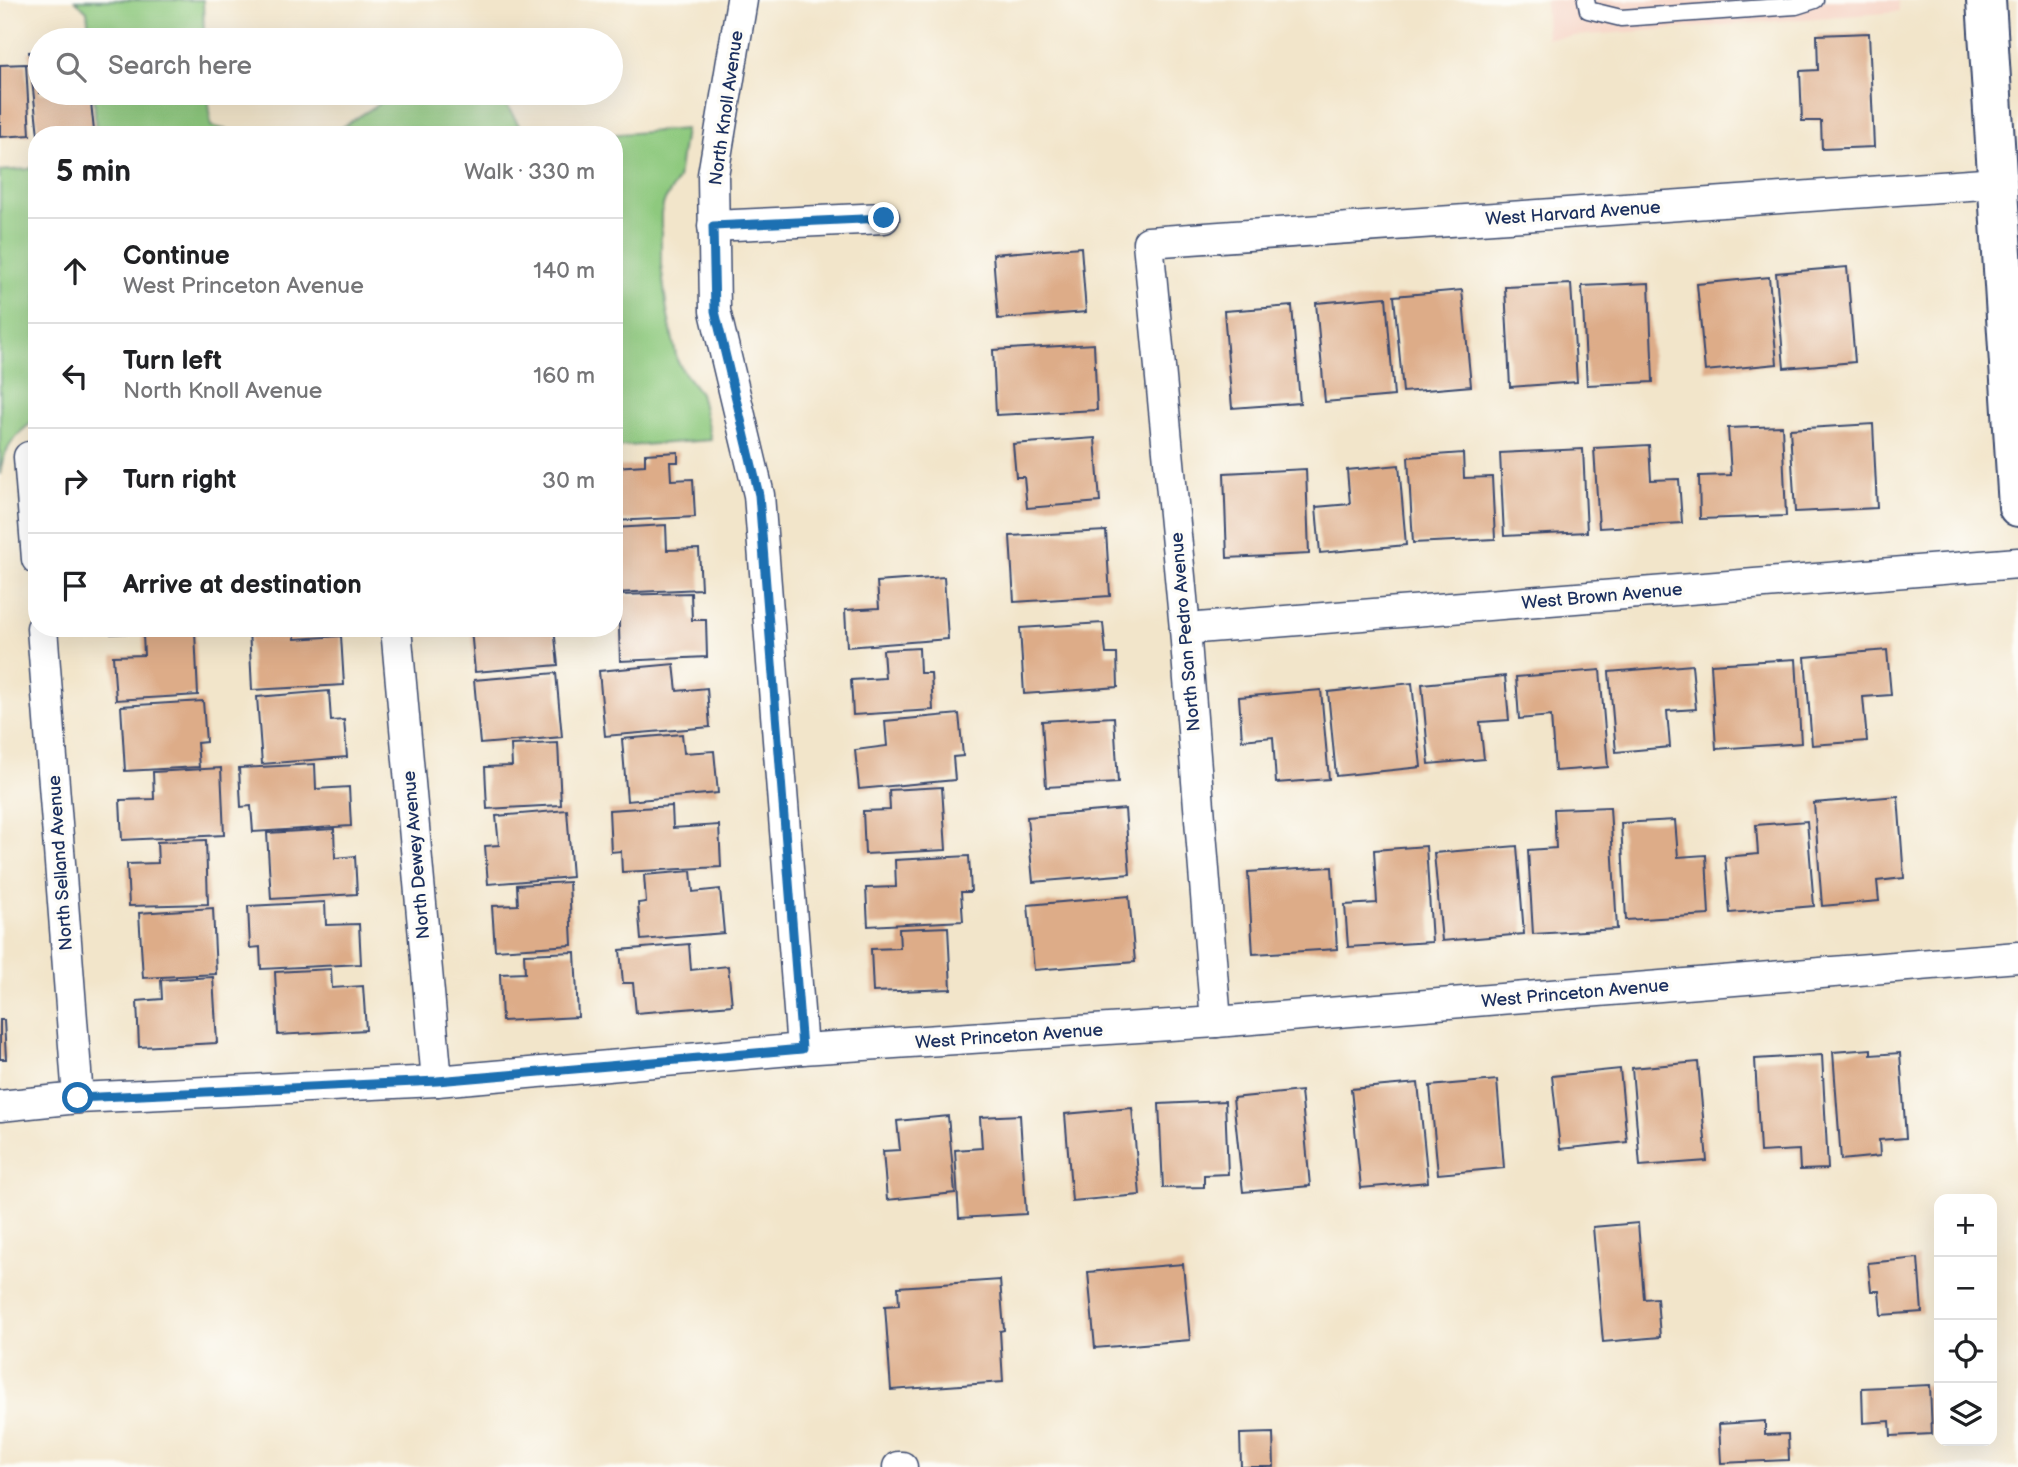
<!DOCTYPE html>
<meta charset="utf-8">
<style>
body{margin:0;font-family:"Balsamiq Sans",sans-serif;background:#f2f2f2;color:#202124}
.controls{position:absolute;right:21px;bottom:21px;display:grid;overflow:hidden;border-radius:14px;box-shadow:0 7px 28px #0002}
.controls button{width:63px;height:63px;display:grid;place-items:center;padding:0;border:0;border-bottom:2px solid #e0e0e0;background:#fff;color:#202124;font:35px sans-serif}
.stop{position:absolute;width:21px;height:21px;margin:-16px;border:5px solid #1f6fb2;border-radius:50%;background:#fff}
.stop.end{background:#1f6fb2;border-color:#fff;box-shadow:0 2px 7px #0008}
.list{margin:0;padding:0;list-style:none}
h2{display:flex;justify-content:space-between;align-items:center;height:91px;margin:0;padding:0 28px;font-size:30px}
h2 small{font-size:23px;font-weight:400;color:#757577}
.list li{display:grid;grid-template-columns:46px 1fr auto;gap:21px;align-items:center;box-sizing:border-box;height:105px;padding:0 28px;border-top:2px solid #e0e0e0}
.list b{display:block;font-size:26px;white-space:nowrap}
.list p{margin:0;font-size:23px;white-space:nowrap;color:#757577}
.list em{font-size:23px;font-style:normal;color:#757577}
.icon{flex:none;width:38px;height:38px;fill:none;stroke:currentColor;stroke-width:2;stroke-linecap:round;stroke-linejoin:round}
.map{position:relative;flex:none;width:2018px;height:1467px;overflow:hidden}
.search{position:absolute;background:#fff;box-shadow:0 7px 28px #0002;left:28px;top:28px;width:595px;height:77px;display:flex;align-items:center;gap:18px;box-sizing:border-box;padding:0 24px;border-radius:38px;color:#757577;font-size:26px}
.panel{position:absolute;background:#fff;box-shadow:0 7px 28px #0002;left:28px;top:126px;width:595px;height:511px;border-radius:28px}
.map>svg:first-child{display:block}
</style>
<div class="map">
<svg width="2018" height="1467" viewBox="0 0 2018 1467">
<rect width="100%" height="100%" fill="#fdfcf7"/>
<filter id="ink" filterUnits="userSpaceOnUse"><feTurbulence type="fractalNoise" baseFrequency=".0143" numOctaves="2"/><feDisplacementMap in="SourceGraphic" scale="14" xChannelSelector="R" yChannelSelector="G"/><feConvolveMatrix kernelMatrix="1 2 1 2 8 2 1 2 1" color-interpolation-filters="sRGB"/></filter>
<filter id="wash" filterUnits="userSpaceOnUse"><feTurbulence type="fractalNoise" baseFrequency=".00686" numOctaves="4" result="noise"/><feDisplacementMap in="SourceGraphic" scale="28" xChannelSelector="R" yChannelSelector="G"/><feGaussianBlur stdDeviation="1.57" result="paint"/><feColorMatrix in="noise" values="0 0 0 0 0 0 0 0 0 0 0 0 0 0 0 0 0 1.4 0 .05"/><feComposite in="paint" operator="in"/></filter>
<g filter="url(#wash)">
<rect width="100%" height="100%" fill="#f2e5ca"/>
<polygon fill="#f6d2c3" points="1545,0 1898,0 1899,12 1547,38"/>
<g fill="#8ec97e" stroke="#547c6e" stroke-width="2">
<polygon points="75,0 203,0 204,40 90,40 87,11"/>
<polygon points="94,93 208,93 211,126 246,135 96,135"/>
<polygon points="396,93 499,93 525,135 330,135"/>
<polygon points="685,129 678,179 664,202 661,213 661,265 667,311 677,360 683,371 700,393 711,440 614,447 614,135 607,135"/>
<path d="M37,165V419C17,432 2,451 0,475V171L29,169Z"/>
</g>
<g id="blocks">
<g fill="#ddac88">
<polygon points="1869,33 1874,147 1822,149 1821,121 1802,121 1800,71 1818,70 1817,35"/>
<polygon points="40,51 40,93 90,93 94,131 38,135 29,52"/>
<polygon points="26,64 30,135 0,137 0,65"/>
<polygon points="1081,247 1086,312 998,319 993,254"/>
<polygon points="1847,267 1855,362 1784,368 1776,273"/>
<polygon points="1769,277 1777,364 1705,371 1697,284"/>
<polygon points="1649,283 1653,382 1587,385 1582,286"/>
<polygon points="1571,284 1577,382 1510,387 1505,287"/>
<polygon points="1462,290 1471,386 1403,392 1394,296"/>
<polygon points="1386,297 1394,396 1325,402 1316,303"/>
<polygon points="1292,306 1300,403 1232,408 1224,311"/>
<polygon points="1094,344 1097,410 996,415 993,350"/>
<polygon points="1873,424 1877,508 1795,512 1790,429"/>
<polygon points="1782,426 1786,516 1700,519 1699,476 1731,475 1728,428"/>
<polygon points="1095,438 1100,502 1027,508 1024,477 1016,477 1013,444"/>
<polygon points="1649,445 1651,480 1679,479 1682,523 1599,528 1594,448"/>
<polygon points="1583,449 1587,532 1504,536 1500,453"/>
<polygon points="678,452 678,462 670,462 671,480 693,479 695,517 614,521 614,467 645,465 645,454"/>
<polygon points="1463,453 1464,478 1492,477 1495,539 1413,543 1408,457"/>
<polygon points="1399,465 1406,545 1320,553 1316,507 1350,504 1347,470"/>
<polygon points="1306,469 1309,554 1227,558 1224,473"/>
<polygon points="666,525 667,550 699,549 701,589 614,593 614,528"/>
<polygon points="1106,531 1110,596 1014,602 1010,536"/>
<polygon points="944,577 948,639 847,647 845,610 879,608 877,582"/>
<polygon points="691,593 692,620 706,620 707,657 620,661 618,595"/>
<polygon points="1103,623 1106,654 1117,654 1118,687 1024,694 1020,628"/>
<polygon points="111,628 184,628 184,630 111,634"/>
<polygon points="249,628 295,628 295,639 341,636 344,685 252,690"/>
<polygon points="554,628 558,665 475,672 471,629"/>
<polygon points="195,632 198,695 116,700 113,656 144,655 143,635"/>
<polygon points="919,648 920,673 931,673 933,710 853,715 851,680 885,678 883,650"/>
<polygon points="1887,650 1891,695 1863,697 1867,741 1812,745 1805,657"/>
<polygon points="1796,659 1801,743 1716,749 1711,664"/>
<polygon points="674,664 677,691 707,688 710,727 605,736 599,671"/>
<polygon points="1692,665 1696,709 1667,711 1670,747 1616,752 1609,672"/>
<polygon points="1600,670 1608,767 1555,771 1551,716 1519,719 1516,677"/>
<polygon points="556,673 562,737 480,744 474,680"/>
<polygon points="1505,676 1509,720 1480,722 1484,759 1429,764 1422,684"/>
<polygon points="1412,683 1421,767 1336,776 1328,692"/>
<polygon points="1321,690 1329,779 1276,783 1273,737 1242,740 1239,697"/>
<polygon points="329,691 331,721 344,720 347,757 262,764 257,697"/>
<polygon points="203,701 206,742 197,743 199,767 125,771 121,706"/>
<polygon points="959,714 963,756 953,757 955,780 859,789 855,750 887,746 885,721"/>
<polygon points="1114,717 1118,783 1046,787 1042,721"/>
<polygon points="682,734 684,753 714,751 718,793 627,801 622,739"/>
<polygon points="558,743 561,805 487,809 485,767 512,766 511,745"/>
<polygon points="315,764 316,789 349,787 351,826 253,832 251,806 241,807 239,768"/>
<polygon points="221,768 224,835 122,840 120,800 154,799 153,772"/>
<polygon points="942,787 946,850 865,854 863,811 890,810 889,790"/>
<polygon points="1898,796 1904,878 1877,881 1879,901 1822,906 1814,803"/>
<polygon points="672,806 673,828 719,825 721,867 622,872 621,851 611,852 609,810"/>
<polygon points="1610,807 1617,929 1533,934 1528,850 1556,848 1554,809"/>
<polygon points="1125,809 1130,874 1033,882 1027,817"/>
<polygon points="567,810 572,877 488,884 485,846 499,845 496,816"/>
<polygon points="1675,820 1678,857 1706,855 1709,915 1626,920 1621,823"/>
<polygon points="1807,821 1814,906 1730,913 1725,857 1758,854 1756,825"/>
<polygon points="334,829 335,858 355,856 357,894 271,899 267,833"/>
<polygon points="206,840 208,904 129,906 127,864 158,863 157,842"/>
<polygon points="1426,846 1432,942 1348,947 1345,905 1377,903 1374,850"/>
<polygon points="1517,846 1524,934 1442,941 1434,853"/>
<polygon points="969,856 971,892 961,892 963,921 868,926 866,888 896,887 895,860"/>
<polygon points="1332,867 1337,949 1253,954 1248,872"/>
<polygon points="691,871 693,892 720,889 724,933 641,940 638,903 646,902 644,875"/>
<polygon points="569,882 572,945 495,950 492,906 518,905 517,885"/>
<polygon points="1129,896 1135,962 1034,970 1028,905"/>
<polygon points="325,902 326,925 359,924 361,964 261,969 260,947 250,948 248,906"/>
<polygon points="213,908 216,974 143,978 139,913"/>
<polygon points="948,927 951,989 873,992 871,949 900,948 899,929"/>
<polygon points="689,944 691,970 728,966 732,1005 636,1013 633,983 623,983 620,950"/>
<polygon points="575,952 578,1017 502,1021 500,974 525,973 524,954"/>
<polygon points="331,969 332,988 363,986 366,1030 278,1035 275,972"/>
<polygon points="213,977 217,1043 139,1047 137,1001 162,999 161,980"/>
<polygon points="0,1020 4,1020 6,1059 0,1059"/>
<polygon points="1871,1049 1871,1055 1900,1053 1906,1138 1879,1140 1880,1156 1841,1160 1833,1052"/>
<polygon points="1822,1055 1828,1169 1800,1170 1799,1150 1760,1152 1755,1059"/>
<polygon points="1698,1062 1707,1161 1640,1166 1632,1068"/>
<polygon points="1620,1069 1627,1142 1560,1149 1552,1076"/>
<polygon points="1497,1080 1504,1168 1438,1174 1430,1086"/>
<polygon points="1418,1083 1428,1182 1361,1188 1351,1089"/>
<polygon points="1301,1091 1310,1186 1243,1192 1233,1098"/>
<polygon points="1225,1101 1228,1174 1204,1175 1204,1187 1163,1188 1159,1104"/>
<polygon points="1132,1108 1140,1195 1072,1201 1065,1114"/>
<polygon points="1020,1115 1026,1214 959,1218 955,1150 982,1148 980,1117"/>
<polygon points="948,1116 955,1193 887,1200 883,1151 900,1150 897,1121"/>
<polygon points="1638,1223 1644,1299 1657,1298 1660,1337 1603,1342 1593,1227"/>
<polygon points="1918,1258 1922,1312 1881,1315 1879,1291 1871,1291 1868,1263"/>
<polygon points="1183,1264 1190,1340 1095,1348 1088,1272"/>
<polygon points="1000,1280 1004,1330 1000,1331 1003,1382 891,1390 885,1306 899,1305 898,1287"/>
<polygon points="1930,1385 1932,1434 1891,1436 1890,1421 1863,1423 1862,1388"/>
<polygon points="1765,1421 1765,1435 1788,1434 1789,1460 1721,1463 1719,1424"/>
<polygon points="1273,1433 1274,1467 1241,1467 1240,1434"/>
</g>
</g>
</g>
<g filter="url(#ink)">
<use href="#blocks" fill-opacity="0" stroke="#3b4a6e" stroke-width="2"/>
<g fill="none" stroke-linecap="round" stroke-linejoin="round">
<g stroke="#3b4a6e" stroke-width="19">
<polyline id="lane" points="1586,0 1588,10 1621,18 1796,6 1815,0"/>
</g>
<g stroke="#3b4a6e" stroke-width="33">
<g id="street">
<polyline points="742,0 713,175 715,311 759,495 802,1049"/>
<polyline points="713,226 884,218"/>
<polyline points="37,456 29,457 37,559"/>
<polyline points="42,628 78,1098"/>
<polyline points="396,628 437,1081"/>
<polyline points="1185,629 2018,563"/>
<polyline points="1216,1022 1185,629 1148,242 1998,183"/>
<polyline points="0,1106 78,1098 437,1081 802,1049 1216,1022 2018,957"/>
<polyline points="898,1467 902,1467"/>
</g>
</g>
<g stroke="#3b4a6e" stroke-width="42">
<polyline id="secondary" points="1986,0 2018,507"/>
</g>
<use href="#lane" stroke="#fff" stroke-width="16"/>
<use href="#street" stroke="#fff" stroke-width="30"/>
<use href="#secondary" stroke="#fff" stroke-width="38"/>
</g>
</g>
<g fill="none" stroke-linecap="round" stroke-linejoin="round" filter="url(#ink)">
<polyline stroke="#1f6fb2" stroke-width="9" points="78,1098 437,1081 802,1049 759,495 715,311 713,226 884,218"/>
</g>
<g text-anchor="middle" stroke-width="7" stroke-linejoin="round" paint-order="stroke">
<g font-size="18" fill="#1b2f5e" stroke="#fdfcf7">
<text transform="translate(726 108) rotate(-82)" y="6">North Knoll Avenue</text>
<text transform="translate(1573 213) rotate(-4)" y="6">West Harvard Avenue</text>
<text transform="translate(1602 596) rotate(-5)" y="6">West Brown Avenue</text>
<text transform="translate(1185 632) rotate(-95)" y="6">North San Pedro Avenue</text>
<text transform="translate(416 855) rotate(-95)" y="6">North Dewey Avenue</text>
<text transform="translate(60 863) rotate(-94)" y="6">North Selland Avenue</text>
<text transform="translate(1575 993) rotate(-5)" y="6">West Princeton Avenue</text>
<text transform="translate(1009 1036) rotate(-4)" y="6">West Princeton Avenue</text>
</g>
</g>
</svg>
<div class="controls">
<button>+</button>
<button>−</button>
<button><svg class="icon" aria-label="locate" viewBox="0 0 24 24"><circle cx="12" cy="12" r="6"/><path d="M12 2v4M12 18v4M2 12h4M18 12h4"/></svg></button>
<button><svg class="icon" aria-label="layers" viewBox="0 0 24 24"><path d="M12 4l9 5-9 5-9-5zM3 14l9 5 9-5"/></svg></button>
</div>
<div class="stop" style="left:78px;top:1098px"></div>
<div class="stop end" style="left:884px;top:218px"></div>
<div class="search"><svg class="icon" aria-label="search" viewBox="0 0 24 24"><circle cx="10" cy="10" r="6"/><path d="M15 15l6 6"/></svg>Search here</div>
<section class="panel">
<h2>5 min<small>Walk · 330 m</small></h2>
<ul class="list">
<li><svg class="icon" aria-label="ahead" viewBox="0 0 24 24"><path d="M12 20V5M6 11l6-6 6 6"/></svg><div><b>Continue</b><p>West Princeton Avenue</p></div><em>140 m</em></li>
<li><svg class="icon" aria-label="left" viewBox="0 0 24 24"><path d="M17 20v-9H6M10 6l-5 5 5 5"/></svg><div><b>Turn left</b><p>North Knoll Avenue</p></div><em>160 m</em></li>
<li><svg class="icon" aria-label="right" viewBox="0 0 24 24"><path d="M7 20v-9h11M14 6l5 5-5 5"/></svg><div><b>Turn right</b></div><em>30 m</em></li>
<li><svg class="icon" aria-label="arrive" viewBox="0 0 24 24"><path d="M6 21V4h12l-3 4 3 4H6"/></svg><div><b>Arrive at destination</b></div></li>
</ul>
</section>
</div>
